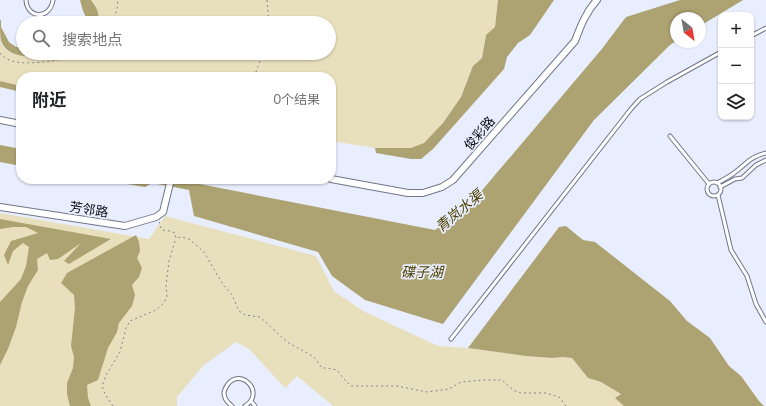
<!DOCTYPE html>
<html lang="zh">
<meta charset="utf-8">
<style>
body{margin:0;font-family:Lato,"Noto Sans SC",sans-serif;background:#f2f2f2;color:#202124}
.controls{position:absolute;right:12px;top:12px;display:grid;overflow:hidden;border-radius:8px;box-shadow:0 1px 3px #0004}
.controls button{width:36px;height:36px;display:grid;place-items:center;padding:0;border:0;border-bottom:1px solid #e0e0e0;background:#fff;color:#202124;font:20px sans-serif}
.compass{position:absolute;left:670px;top:12px;width:36px;height:36px;border-radius:50%;background:#fff;box-shadow:0 1px 3px #0004;rotate:149deg}
.list{margin:0;padding:0;list-style:none}
h2{display:flex;justify-content:space-between;align-items:center;height:52px;margin:0;padding:0 16px;font-size:17px}
h2 small{font-size:13px;font-weight:400;color:#757577}
.icon{flex:none;width:22px;height:22px;fill:none;stroke:currentColor;stroke-width:2;stroke-linecap:round;stroke-linejoin:round}
.map{position:relative;flex:none;width:766px;height:406px;overflow:hidden}
.search{position:absolute;background:#fff;box-shadow:0 1px 3px #0004;left:16px;top:16px;width:320px;height:44px;display:flex;align-items:center;gap:10px;box-sizing:border-box;padding:0 14px;border-radius:22px;color:#757577;font-size:15px}
.panel{position:absolute;background:#fff;box-shadow:0 1px 3px #0004;left:16px;top:72px;width:320px;height:112px;border-radius:16px}
.map>svg:first-child{display:block}
</style>
<div class="map">
<svg width="766" height="406" viewBox="0 0 766 406">
<rect width="100%" height="100%" fill="#e9eefe"/>
<g fill="#e8e0bd">
<path d="M91,0H498L495,27L486,35L482,58L473,66L461,97L443,123L424,143L411,149L375,148L331,141V77H21V86L0,81V40C1,43 3,47 5,49C18,60 41,55 56,53H329V23H98C100,13 97,8 91,0Z"/>
<polygon points="0,213 149,239 165,216 316,256 334,291 363,311 438,346 468,348 526,356 552,358 563,357 572,358 588,378 601,382 621,394 615,398 624,406 333,406 297,376 285,388 249,349 236,342 204,365 177,397 177,406 0,406"/>
</g>
<g fill="#ada271">
<path d="M80,0H91C97,8 100,13 98,23H86L87,19L83,11Z"/>
<polygon points="498,0 554,0 530,35 518,43 507,57 504,69 433,149 421,159 411,159 376,153 375,148 411,148 424,143 443,123 461,97 473,66 482,58 486,35 495,27"/>
<polygon points="680,0 743,0 700,26 700,18 676,18 676,41 670,45 594,120 443,324 365,300 332,276 318,252 194,216 189,190 152,183 145,187 97,179 174,179 435,230 473,201 601,50 626,17"/>
<path d="M0,19L1,21V27L9,42L16,47H23V53H56C39,56 9,62 1,41C0,35 0,26 0,19Z"/>
<polygon points="0,81 21,86 21,92 0,87"/>
<polygon points="0,145 21,149 21,166 0,162"/>
<polygon points="0,219 111,239 69,264 64,261 81,243 58,259 50,260 47,253 37,259 38,270 28,286 22,302 16,327 8,349 0,365 0,302 21,279 26,266 29,247 23,243 13,251 8,265 4,255 11,241 38,233 26,227 13,227 0,229"/>
<polygon points="566,226 583,240 595,242 670,301 687,321 710,338 729,366 741,376 759,401 764,406 624,406 615,398 621,394 601,382 588,378 572,358 563,357 552,358 526,356 468,348 559,227"/>
<polygon points="136,235 139,242 140,251 137,258 142,268 139,277 132,285 135,295 132,306 119,323 117,332 108,348 98,380 87,385 88,398 91,406 70,406 67,394 67,383 73,368 74,357 71,346 75,308 74,295 61,283 67,273"/>
</g>
<g fill="none" stroke-linecap="round" stroke-linejoin="round">
<g stroke="#707687" stroke-width="5">
<g id="service">
<path d="M26,0C27,19 50,20 53,0"/>
<polyline points="751,36 766,28"/>
<polyline points="670,136 709,184"/>
<circle cx="714" cy="189" r="7"/>
<path d="M717,183C723,180 729,177 734,173C747,164 749,157 766,153"/>
<polyline points="720,187 735,179 742,178 756,165 766,160"/>
<polyline points="718,195 731,250 747,276 756,304 766,322"/>
<polyline points="451,339 631,109 640,99 667,82 721,52"/>
<polyline points="251,401 255,406"/>
<path d="M232,406C228,403 224,399 224,393C224,390 226,387 228,384C241,367 266,393 245,406"/>
</g>
</g>
<g stroke="#707687" stroke-width="8">
<g id="minor">
<polyline points="0,120 21,124"/>
<path d="M331,179L408,193H423L442,187L453,180L575,41C581,25 586,12 597,0"/>
<polyline points="0,207 125,226 156,217 163,212 171,179"/>
</g>
</g>
<g stroke="#80848f" stroke-width="1" stroke-dasharray="2 3" stroke-linecap="butt">
<polyline points="267,0 269,23"/>
<polyline points="113,23 117,9 118,0"/>
<path d="M0,53C11,68 42,62 58,60C62,59 67,59 71,57C73,56 76,54 79,53"/>
<polyline points="254,77 263,53"/>
<polyline points="160,222 159,223 162,230 170,231 175,233 176,238 181,237 189,239 204,252 222,283 232,295 239,311 245,315 260,317 287,342 314,357 322,368 326,368 337,370 343,378 351,386 397,386 427,392 449,389 461,382 484,380 502,380 513,390 521,393 546,393 559,397 566,406"/>
<polyline points="113,406 105,394 102,386 106,375 120,352 126,328 130,321 156,310 164,303 167,296 166,286 169,261 176,238"/>
</g>
<use href="#service" stroke="#fff" stroke-width="3"/>
<use href="#minor" stroke="#fff" stroke-width="6"/>
</g>
<g text-anchor="middle" stroke-width="3.5" stroke-linejoin="round" paint-order="stroke">
<g font-size="13" fill="#0b0e14" stroke="#e9eefe">
<text transform="translate(479 133) rotate(-49)" y="5">俊彩路</text>
<text transform="translate(89 209) rotate(9)" y="5">芳邻路</text>
</g>
<g font-size="14" font-style="italic" fill="#4c4000" stroke="#e9eefe">
<text transform="translate(459 211) rotate(-40)" y="5">青岚水渠</text>
<text x="422" y="277">碟子湖</text>
</g>
</g>
</svg>
<div class="controls">
<button>+</button>
<button>−</button>
<button><svg class="icon" aria-label="layers" viewBox="0 0 24 24"><path d="M12 4l9 5-9 5-9-5zM3 14l9 5 9-5"/></svg></button>
</div>
<svg class="compass" viewBox="-18 -18 36 36"><path d="M0-13l5 13h-10z" fill="#e53935"/><path d="M0 13l5-13h-10z" fill="#757577"/></svg>
<div class="search"><svg class="icon" aria-label="search" viewBox="0 0 24 24"><circle cx="10" cy="10" r="6"/><path d="M15 15l6 6"/></svg>搜索地点</div>
<section class="panel">
<h2>附近<small>0个结果</small></h2>
<ul class="list">
</ul>
</section>
</div>
